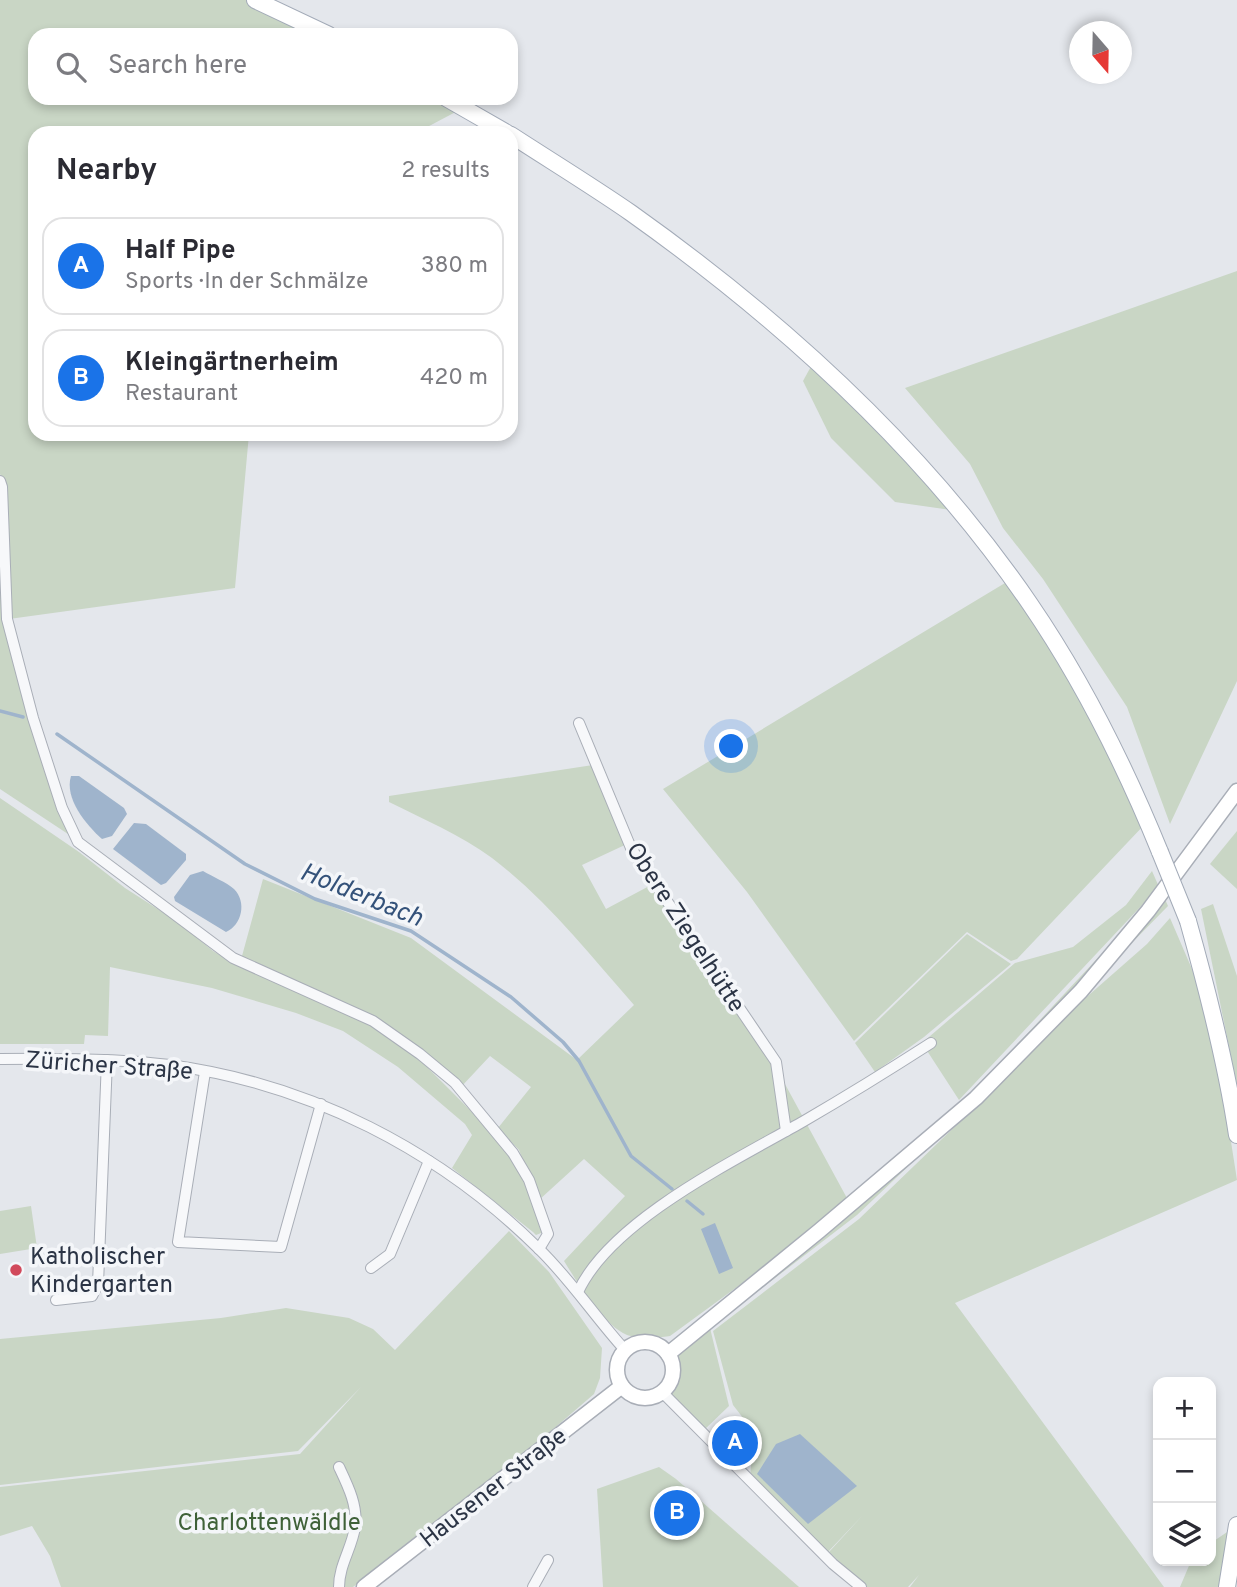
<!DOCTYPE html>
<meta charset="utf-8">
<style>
body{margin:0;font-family:Overpass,sans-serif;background:#f2f2f3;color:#2b2b33}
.controls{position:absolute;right:21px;bottom:21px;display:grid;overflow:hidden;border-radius:14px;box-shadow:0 4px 10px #0003}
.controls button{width:63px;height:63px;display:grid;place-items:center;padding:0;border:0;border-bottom:2px solid #e1e1e2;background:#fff;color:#2b2b33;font:35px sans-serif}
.compass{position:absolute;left:1069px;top:21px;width:63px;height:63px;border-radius:50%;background:#fff;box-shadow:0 4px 10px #0003;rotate:160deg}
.you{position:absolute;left:732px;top:747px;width:24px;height:24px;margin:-18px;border:5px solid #fff;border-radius:50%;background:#1a73e8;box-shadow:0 0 0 10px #1a73e833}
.badge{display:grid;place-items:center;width:46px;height:46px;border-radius:50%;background:#1a73e8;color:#fff;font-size:23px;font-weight:700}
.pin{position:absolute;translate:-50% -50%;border:4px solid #fff;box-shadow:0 2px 7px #0006}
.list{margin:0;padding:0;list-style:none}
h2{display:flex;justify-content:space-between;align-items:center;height:91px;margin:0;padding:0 28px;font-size:30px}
h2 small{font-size:23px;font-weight:400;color:#7c7c81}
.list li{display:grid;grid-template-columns:46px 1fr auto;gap:21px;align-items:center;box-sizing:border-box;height:98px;margin:0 14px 14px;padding:0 14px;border:2px solid #e1e1e2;border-radius:21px}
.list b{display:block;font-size:26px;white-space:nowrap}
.list p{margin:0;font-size:23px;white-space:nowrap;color:#7c7c81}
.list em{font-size:23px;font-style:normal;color:#7c7c81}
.icon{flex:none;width:38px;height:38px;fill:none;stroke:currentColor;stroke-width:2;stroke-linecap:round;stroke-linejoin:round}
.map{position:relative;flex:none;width:1237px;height:1587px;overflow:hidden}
.search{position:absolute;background:#fff;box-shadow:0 4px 10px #0003;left:28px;top:28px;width:490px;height:77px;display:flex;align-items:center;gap:18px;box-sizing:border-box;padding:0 24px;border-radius:21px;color:#7c7c81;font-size:26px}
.panel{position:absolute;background:#fff;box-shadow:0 4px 10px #0003;left:28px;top:126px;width:490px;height:315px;border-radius:21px}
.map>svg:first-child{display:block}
</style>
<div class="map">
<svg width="1237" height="1587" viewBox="0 0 1237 1587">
<rect width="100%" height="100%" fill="#e4e7ec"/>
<g fill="#c9d6c5">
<polygon points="0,0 257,0 328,35 35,35 35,98 450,98 465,107 416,133 35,133 35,434 249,434 235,588 9,619 5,485 0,474"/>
<polygon points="1237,271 1237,681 1170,824 1127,707 1043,579 1003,528 970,464 905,388"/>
<polygon points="814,361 958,511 895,502 831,438 803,381"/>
<polygon points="0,505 4,620 74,838 0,789"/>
<polygon points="1010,580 1029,605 1146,823 1017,959 1011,961 967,932 854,1041 747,892 663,789"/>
<path d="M593,765L627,844L582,865L606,909L653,884L773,1062L848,1200L815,1230L670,1336C662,1338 634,1338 627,1335C603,1325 577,1282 564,1261L625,1196L584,1159L539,1200L519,1150L498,1128L531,1087L490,1056L461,1087L375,1017L242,956L263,879L411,938L577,1060L634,1005C589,954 547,900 492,858C461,835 423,819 389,802V796Z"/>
<polygon points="0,798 79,852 125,888 178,922 213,951 240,967 337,1007 376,1028 416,1056 487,1127 511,1156 534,1203 543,1228 541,1233 536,1235 533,1232 452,1168 472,1135 465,1124 398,1067 343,1031 296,1013 212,988 110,967 108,1036 85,1035 84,1044 0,1044"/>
<polygon points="1237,831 1237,889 1210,864"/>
<polygon points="1152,871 1159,887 959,1100 922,1043 1015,963 1073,947 1126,905"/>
<path d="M1161,890L1168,906L977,1101L857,1215L710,1328L729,1406L704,1430L678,1403L668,1388C678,1373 679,1358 667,1344L818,1235L972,1093Z"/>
<polygon points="1213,904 1237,976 1237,1086 1201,909"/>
<polygon points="1170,918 1198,983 1221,1078 1237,1180 955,1303 1164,1587 910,1587 919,1575 908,1587 866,1587 829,1552 863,1515 826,1554 750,1477 754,1432 733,1405 713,1331 859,1219 971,1111 1065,1016 1147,944"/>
<polygon points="967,934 1011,964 924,1037 875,1072 855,1043"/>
<polygon points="31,1206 37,1248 0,1254 0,1211"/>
<polygon points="509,1231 549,1272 602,1348 600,1378 594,1394 529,1450 353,1587 61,1587 50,1556 32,1526 0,1536 0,1487 300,1454 361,1387 298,1451 0,1485 0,1339 221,1318 286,1308 349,1318 373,1329 395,1350"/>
<polygon points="659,1467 676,1479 799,1587 603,1587 597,1489"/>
<polygon points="1233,1528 1221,1587 1180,1587 1191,1561 1211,1561 1211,1543"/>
</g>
<g fill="#9fb4cc">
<path d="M71,776H79L124,808L127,814L112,836L102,839C86,825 64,798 71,776Z"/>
<polygon points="134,823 146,824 186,854 186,860 166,883 161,885 113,849"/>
<path d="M203,871C213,877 226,882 234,889C247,902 242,925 226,932L175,901L174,897L190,875Z"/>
<polygon points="715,1223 733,1268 719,1274 701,1229"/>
<polygon points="800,1434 857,1486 808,1524 757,1474 776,1444"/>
</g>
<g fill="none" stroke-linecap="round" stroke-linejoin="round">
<g stroke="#9fb4cc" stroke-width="3.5">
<polyline points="0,711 23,717"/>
<polyline points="57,734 245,864 315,899 411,931 511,997 563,1042 579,1061 631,1156 672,1189"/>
<polyline points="687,1201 703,1214"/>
</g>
<g stroke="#a9aeb7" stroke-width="12">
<g id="street">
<polyline points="0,481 2,487 7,619 33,718 62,808 78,842 233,958 373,1021 420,1054 455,1083 513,1153 529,1180 548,1234 539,1249"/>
<polyline points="579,723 631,848 776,1062 786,1131"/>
<path d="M0,1059C56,1058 114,1058 170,1065C310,1084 439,1150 539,1249C571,1280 595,1317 625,1350"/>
<polyline points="205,1072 178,1242 281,1247 321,1104"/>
<polyline points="371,1268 390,1254 429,1161"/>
<path d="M578,1292C611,1220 736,1160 804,1121C847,1096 889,1070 931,1043"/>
<polyline points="56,1300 92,1296 98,1284 107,1060"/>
<polyline points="662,1392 833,1564 861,1587"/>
<path d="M339,1587C339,1565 352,1548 355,1527C358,1506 348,1486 339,1467"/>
<polyline points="533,1587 548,1560"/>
</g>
</g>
<g stroke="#a9aeb7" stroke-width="17">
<g id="secondary">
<circle cx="645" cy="1370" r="28"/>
<polyline points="668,1354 819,1231 976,1098 1081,991 1148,911 1237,791"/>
<polyline points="364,1587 622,1386"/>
</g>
</g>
<g stroke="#a3abb8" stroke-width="18">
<g id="primary">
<polyline points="255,0 329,35"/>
<polyline points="446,98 507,133"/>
<path d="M511,135C551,161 592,186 631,213C783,321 924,449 1030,604C1082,680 1125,766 1160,852"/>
<path d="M1188,921C1208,992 1226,1062 1237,1135"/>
<polyline points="1227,1587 1237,1525"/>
</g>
</g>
<use href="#street" stroke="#f7f8fa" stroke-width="10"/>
<use href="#secondary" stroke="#fff" stroke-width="14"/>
<use href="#primary" stroke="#fff" stroke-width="16"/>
<g stroke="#a3abb8" stroke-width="18" stroke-linecap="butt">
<polyline id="primary-bridge" points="1160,852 1188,921"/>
</g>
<use href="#primary-bridge" stroke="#fff" stroke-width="16"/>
</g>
<circle fill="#d1495b" stroke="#f4f6f9" stroke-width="2.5" cx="16" cy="1270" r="7"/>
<g text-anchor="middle" stroke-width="7" stroke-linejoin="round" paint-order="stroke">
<g font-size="24" fill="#2b3445" stroke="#f4f6f9">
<text transform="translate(686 927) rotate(57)" y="8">Obere Ziegelhütte</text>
<text transform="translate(109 1065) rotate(4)" y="8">Züricher Straße</text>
<text transform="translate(493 1487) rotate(-38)" y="8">Hausener Straße</text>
</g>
<g font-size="24" fill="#2b3445" stroke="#f4f6f9" text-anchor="start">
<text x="30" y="1264">Katholischer<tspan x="30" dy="28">Kindergarten</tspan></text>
</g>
<g font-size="24" fill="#3f6138" stroke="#f4f6f9">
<text x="269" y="1530">Charlottenwäldle</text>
</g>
<g font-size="26" font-style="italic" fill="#34527a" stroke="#f4f6f9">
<text transform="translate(362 894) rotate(22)" y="9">Holderbach</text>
</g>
</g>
</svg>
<div class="controls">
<button>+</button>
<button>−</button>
<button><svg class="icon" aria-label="layers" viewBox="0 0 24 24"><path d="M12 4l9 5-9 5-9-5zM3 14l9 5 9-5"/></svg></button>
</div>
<svg class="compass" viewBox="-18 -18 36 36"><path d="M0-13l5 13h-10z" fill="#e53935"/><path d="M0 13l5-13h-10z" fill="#7c7c81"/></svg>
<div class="you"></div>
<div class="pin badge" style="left:735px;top:1443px">A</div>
<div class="pin badge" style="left:677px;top:1513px">B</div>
<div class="search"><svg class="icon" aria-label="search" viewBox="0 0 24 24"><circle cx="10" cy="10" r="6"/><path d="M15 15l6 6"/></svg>Search here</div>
<section class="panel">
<h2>Nearby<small>2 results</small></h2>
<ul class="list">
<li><span class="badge">A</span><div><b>Half Pipe</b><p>Sports · In der Schmälze</p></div><em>380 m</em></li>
<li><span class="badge">B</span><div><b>Kleingärtnerheim</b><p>Restaurant</p></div><em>420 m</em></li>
</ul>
</section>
</div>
